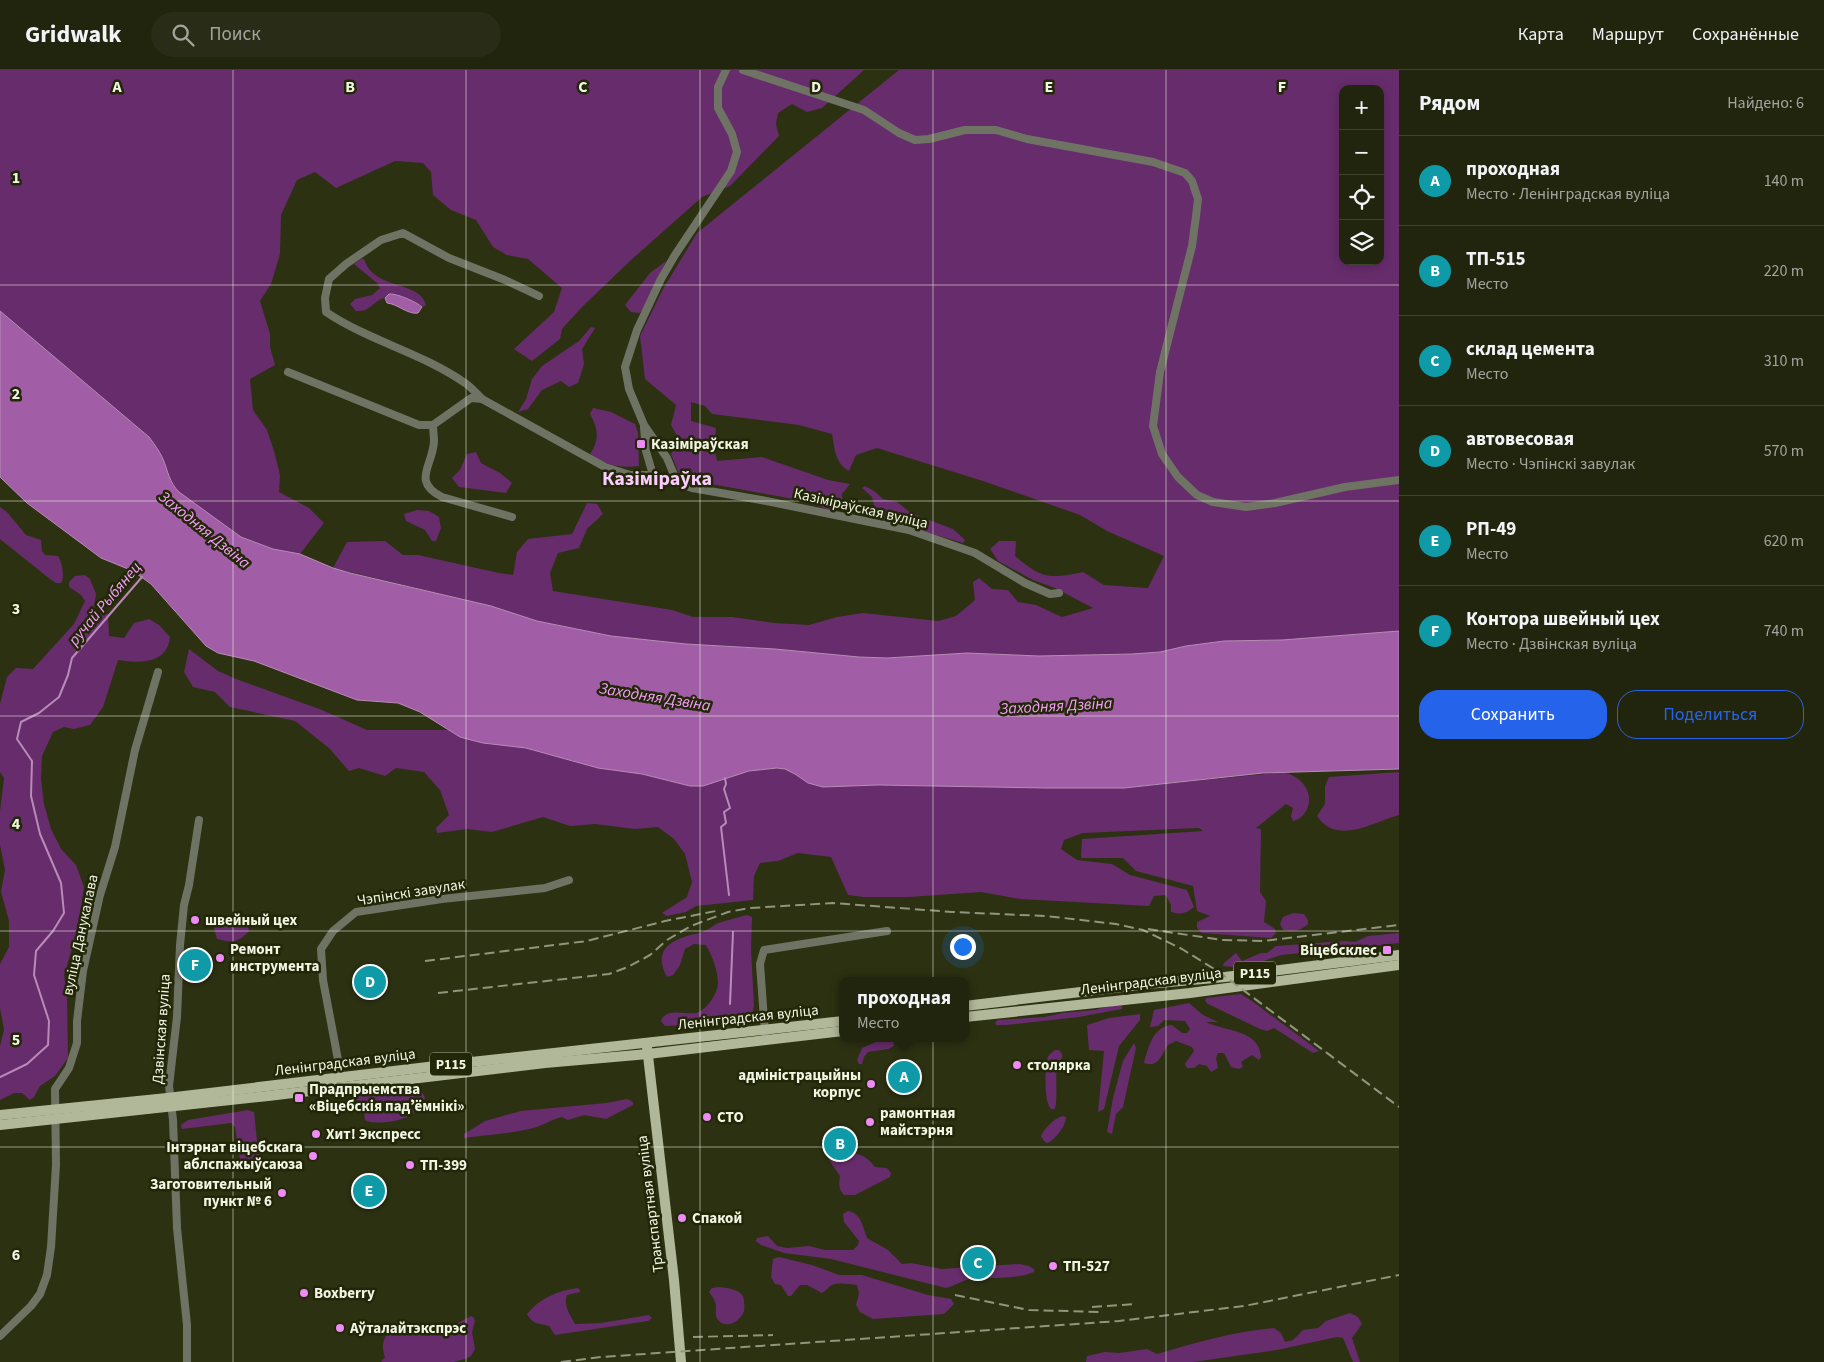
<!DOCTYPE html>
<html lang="ru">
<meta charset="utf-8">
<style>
body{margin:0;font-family:"Source Sans 3",sans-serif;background:#292d17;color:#f1f3f6}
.controls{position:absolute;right:15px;top:15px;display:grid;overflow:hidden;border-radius:10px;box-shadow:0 2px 12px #0003}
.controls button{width:45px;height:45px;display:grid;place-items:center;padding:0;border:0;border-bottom:1px solid #3e422e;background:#21250e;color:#f1f3f6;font:25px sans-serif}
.you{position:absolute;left:962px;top:876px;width:18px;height:18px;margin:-12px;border:4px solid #fff;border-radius:50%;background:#1a73e8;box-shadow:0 0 0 8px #1a73e833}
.badge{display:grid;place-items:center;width:32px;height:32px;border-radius:50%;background:#2563eb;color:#fff;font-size:16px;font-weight:700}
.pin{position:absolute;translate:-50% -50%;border:2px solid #fff;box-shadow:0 1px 5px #0006}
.popup{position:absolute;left:839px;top:907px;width:130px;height:65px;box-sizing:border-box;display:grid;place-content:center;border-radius:10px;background:#21250e;filter:drop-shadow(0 1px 4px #0005);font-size:16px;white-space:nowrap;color:#a2a59e}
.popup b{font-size:19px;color:#f1f3f6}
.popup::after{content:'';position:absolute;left:50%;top:100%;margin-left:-10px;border:10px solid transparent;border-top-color:#21250e}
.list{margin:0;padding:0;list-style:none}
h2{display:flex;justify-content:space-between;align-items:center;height:65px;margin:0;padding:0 20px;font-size:21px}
h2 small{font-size:16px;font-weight:400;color:#a2a59e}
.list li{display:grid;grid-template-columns:32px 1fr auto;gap:15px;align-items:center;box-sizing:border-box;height:90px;padding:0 20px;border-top:1px solid #3e422e}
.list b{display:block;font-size:19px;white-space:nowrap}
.list p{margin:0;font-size:16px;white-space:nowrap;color:#a2a59e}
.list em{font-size:16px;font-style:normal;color:#a2a59e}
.actions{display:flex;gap:10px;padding:15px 20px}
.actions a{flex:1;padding:11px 0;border:1px solid #2563eb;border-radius:20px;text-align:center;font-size:18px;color:#2563eb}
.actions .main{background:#2563eb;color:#fff}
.icon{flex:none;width:28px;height:28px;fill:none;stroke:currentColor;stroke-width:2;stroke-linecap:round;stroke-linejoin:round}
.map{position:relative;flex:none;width:1399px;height:1292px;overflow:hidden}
header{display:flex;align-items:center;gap:30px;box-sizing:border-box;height:70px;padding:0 25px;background:#21250e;border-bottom:1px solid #3e422e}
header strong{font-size:24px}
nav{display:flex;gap:28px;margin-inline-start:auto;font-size:18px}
.search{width:350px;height:45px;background:#292d17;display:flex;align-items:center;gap:12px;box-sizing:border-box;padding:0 18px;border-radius:28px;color:#a2a59e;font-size:19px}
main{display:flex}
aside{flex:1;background:#21250e}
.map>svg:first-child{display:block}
</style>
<header>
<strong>Gridwalk</strong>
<div class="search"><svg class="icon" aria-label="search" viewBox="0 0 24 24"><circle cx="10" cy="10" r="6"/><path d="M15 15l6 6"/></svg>Поиск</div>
<nav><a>Карта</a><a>Маршрут</a><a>Сохранённые</a></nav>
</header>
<main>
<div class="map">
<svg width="1399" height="1292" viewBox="0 0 1399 1292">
<rect width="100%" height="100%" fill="#2c3112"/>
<g fill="#672c6c" fill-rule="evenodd">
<polygon points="0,0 864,0 822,38 807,42 792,34 778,43 776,54 779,66 730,116 702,127 630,191 581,238 562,259 560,269 532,291 514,279 554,242 562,218 528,189 507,185 493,177 476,150 451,140 433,125 431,102 423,93 395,91 336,118 315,102 297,110 281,145 280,184 271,214 260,231 270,264 270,277 275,295 250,309 253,340 267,360 274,381 280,405 279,422 309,438 324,453 300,484 273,479 241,467 179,422 172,415 167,399 149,367 0,241"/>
<path d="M899,0H1399V561L1282,570L1224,571L1186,576L1160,582L1132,584L1039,586L967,583L887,588L859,587L775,579L686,574L611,566L537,551L491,536L333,498L347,472L385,471L403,485H418L499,503L513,505L517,482L528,469L572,464L587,433L597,434L603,444L587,459L579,478L558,483L550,503L553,521L672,540L693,547H732L774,553L809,555L837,547L863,543L938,551L956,546L975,530L973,512L979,508L992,519L1008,520L1018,532L1036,535L1062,547L1093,538L1055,518L1033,510L998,491L990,479L999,471H1016L1015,486C1042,509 1049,509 1083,502L1104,515L1148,518L1164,486L1107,461L1080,445L986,412L877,378L856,385L849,401C835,393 835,380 832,364L799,355L712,344L705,336L691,332V351L716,358L714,377L717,391L762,387L828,410L850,414L842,424V438L829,440L804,431L717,415L692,413L679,404L671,384L680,371L671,355L676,335L645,309L640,266L663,219L697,163ZM1343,19H1380V191H1343Z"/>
<path d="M361,189H364C374,221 420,210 426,235L422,237L421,235L389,224C385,228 382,228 378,231C370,236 367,242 356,241L350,234L355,229L372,225L380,218L377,213L354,194Z"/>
<polygon points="666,191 644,240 639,243 631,242 625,235 650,203"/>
<polygon points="591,257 595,258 582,279 584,294 578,313 569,317 561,311 542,320 528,339 518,342 526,329 532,309 542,296 579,271"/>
<path d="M593,338L611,342L635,354L638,363L639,396C618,398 607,396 590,384C600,370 598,358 590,344Z"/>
<polygon points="476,382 481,393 500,403 512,413 506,423 459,417 452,408 460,400 467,384"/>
<polygon points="865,416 874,421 883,429 897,432 911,443 953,459 965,470 963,473 885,450 876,442 872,427 862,418"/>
<path d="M0,437L7,442L26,465L41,470L42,481L45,485L58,486C62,492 65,507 61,513H56L50,509L0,469Z"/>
<polygon points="417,440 429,441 439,447 441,458 436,471 432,471 425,460 406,451 404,444"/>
<path d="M85,505L90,509L96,524L94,537L98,544H108L109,566L124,568L134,553L149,549L159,555L170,567C167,595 139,593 118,590L103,637L90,655L74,659L64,657L53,662L42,686L41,709L44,734L51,759L61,779L76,795L84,817L77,862L64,905L67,925L68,988L55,1006L40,1016L34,1027L30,1030L22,1023H14L0,1030V976L4,960L0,938V894L9,877V851L1,822L5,800L0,775V741L4,708L0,702V634L7,607L16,598L33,599L74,554L85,531L81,525L69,517V512L75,506Z"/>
<path d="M189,579L218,601L236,609L322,640L367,660H449L460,667L483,673L526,678L598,698L642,704L690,716L749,701L777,698L785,699L795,704L808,713L823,717L878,715L1124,718L1284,702C1292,705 1299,708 1304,715C1314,727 1309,747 1293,751L1291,746L1293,738L1286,734L1256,758L1261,759L1260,822L1266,831L1264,852L1275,859L1276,863L1271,868L1202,863L1197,858V852L1210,846L1197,841L1193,816L1136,801L1123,788H1081L1082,769L1203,761L1199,758L1083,763L1064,770L1061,779L1077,790L1112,794L1130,805L1187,820L1194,837C1187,843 1181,845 1171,842V835L1166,825L1154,826L1149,836L1020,829L981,822L909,827H863L848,825L831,787L798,783L778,791L760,793L754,806L753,830L696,836L686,842L667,846L662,843L687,827L692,812L685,784L674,769L658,757L635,759L595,754L570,756L543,747L492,762L467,759L437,763L436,758L449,745L440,720L424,702L396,698L385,706L359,698L349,701L329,678L295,651L230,637L215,622L193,617L184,602Z"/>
<path d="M1399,702V745C1373,752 1337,776 1317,746L1325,734V716L1329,707Z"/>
<path d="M1293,843L1304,844L1308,850V854C1300,862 1292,861 1283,860L1280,854L1283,847Z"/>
<path d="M747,845L752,847L751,879L754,936L752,944L747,947L704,954L665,956L661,951C666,937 685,945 696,943C707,940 718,923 718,913C718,901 712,885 706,875L694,874L685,879L680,895L673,905L667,907C655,885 664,873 687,866C692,864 698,864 702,862C707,860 712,857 716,854C726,850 737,848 747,845Z"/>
<path d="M230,848L242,851L248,855L249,861C237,873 234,873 217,869L214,858L218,851Z"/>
<polygon points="1399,863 1399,873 1281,885 1252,895 1236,897 1223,896 1224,893 1236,883 1242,891 1261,883 1267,883 1276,876 1345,871 1355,872 1368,866"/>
<polygon points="1241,924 1252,931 1319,981 1313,983 1274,958 1267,961 1260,959 1208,934 1205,931 1206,928"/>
<path d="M1189,933L1203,945L1218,952H1206C1226,962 1259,959 1261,987L1259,990L1252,985L1241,992L1243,997L1239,999L1231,997L1224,983H1218L1216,988L1218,998L1211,1002L1207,996L1199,994L1194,998H1187L1185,994L1194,981L1192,977L1176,971L1168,975C1161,985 1159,998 1144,993C1148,978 1153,956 1172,955L1182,963H1187L1190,959L1185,951L1164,950L1158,956L1150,957L1154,940Z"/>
<polygon points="1118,934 1122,936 1122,939 1079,947 1006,955 997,955 995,954 997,950 1045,947 1062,943 1094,940"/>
<polygon points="1140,944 1140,950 1119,976 1104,1039 1098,1042 1104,981 1089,980 1087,955 1109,948"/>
<polygon points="888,970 893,971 894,976 888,979 868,982 864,987 862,994 859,994 857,990 862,978 876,972"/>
<polygon points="1134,973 1136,978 1123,1037 1116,1044 1112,1064 1107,1062 1113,1028 1123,991"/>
<path d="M1055,980H1059L1062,984V988L1057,994C1055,1008 1058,1027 1055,1039H1051C1044,1032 1045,1000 1047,990C1048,985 1051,983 1055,980Z"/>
<path d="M417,1019L421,1020L425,1028L421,1032L413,1036L415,1040C411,1051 374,1056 365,1050L364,1042L365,1034L363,1032L355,1030L353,1027L355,1026Z"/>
<path d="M627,1029L633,1032V1035L606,1049L584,1045L568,1050L562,1047C550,1050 541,1057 529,1059C508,1064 486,1065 464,1068V1064L485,1051L521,1041L606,1033Z"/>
<polygon points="248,1040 254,1042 259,1090 251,1096 244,1095 240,1090 235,1057 231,1053 182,1059 181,1055 188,1050"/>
<path d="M1063,1046L1066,1047C1066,1056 1055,1070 1047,1073L1044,1071L1041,1066C1044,1058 1055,1048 1063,1046Z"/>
<path d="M840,1082C856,1082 865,1084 875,1097L887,1098L891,1103L890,1107L855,1125H844C838,1118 839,1114 840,1106L829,1090V1085Z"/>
<path d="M848,1141C861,1143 863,1157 867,1168L888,1180L902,1194L911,1193L942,1199L1019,1194L1029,1196L1034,1199V1202C1014,1210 993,1207 972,1209C962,1210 955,1216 946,1218L831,1189L784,1183L761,1175L756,1171L757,1168L768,1166L777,1176L787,1178L809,1176L825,1180H853L858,1175L859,1171L844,1152L843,1144Z"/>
<path d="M779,1187L812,1195L839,1205H862L928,1225L951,1229L954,1234L944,1244L873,1249L860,1242L856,1235L859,1223L857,1215C849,1214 839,1212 832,1215C828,1217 826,1221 822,1223L807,1215H800L791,1226H788L781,1215L775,1214L771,1207L773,1189Z"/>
<path d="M718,1217C728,1218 736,1218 743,1226C744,1230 745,1237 744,1241C741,1251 727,1259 719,1251C713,1245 718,1238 715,1232C714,1228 711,1225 709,1222L712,1218Z"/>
<path d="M578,1218L580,1220V1222L567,1225C563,1235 570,1245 575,1254L601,1253L649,1245L652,1248L648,1251L555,1265L549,1256C539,1253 533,1255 527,1244C540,1228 557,1221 578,1218Z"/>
<path d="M1350,1243L1358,1247L1362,1254L1352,1268L1360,1292H1353L1343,1268L1337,1267L1277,1280L1193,1292H1086L1087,1286L1105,1282L1119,1283L1147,1279L1157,1284C1198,1272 1232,1262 1274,1258L1281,1263L1285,1272L1293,1270L1303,1260L1318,1258L1326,1251Z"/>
<path d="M471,1246L474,1248L475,1251L472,1262L475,1279L471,1286L465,1289L453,1292H381L385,1287C382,1279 382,1271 387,1264L425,1261L434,1258L440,1253H458Z"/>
</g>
<g fill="#a15ea6" stroke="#b98bb8">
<path d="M389,224C396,223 417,232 422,237L418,243C408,245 398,234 387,233L385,228Z"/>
<path d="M0,241L149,367C154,374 159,380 163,389C168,401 169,412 179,422L241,467L273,479L300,484L333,498L350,503L491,536L537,551L611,566L686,574L775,579L859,587L887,588L967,583L1039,586L1132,584L1160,582L1186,576L1224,571L1282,570L1399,561V699L1263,703L1124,718H1046L878,715L823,717L808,713L795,704L785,699L777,698L749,701L703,716H690L642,704L598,698L526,678L483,673L471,670L460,667L420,642L398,633L357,630L254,591L218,583L206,576L151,514L133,501L101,488L27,433L0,407Z"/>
</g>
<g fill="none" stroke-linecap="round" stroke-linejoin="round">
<g stroke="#b98bb8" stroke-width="2">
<polyline points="725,708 726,714 724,719 730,738 724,742 726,753 721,757 729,825"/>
<polyline points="730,934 733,862"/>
<polyline points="0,1007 27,994 48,975 49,951 34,905 36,881 53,861 64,843 61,813 40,764 31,726 32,691 17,669 21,652 39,643 59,627 68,605 72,588 142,507"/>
</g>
<g stroke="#6f7364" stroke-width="8">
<polyline points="743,0 864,40 899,63 915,70 929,69 965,60 996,60 1027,69 1153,92 1185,103 1192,111 1198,129 1196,146 1192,176 1160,302 1153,356 1162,384 1178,407 1197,425 1213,432 1246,437 1275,433 1345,417 1399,410"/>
<path d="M539,226L505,210L449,188L403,163L381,170L346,194L329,209L325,228L326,242C369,271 422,283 465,313C471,317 477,324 482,329L605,397L630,405H653L692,418L761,430L909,460L975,483L1025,513L1050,524L1059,523"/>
<polyline points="288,302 419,355 433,355 471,328 482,329"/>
<path d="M433,355C433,360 434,366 434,371C433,396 411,411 442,427L512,447"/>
<polyline points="644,357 646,381 653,405"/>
<polyline points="677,412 667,388 644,355 629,319 625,297 637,260 661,209 675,185 731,101 737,82 732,64 718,38 718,17 726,0"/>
<polyline points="765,963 760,894 764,880 887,861"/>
<polyline points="342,1011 323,910 321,879 333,861 356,842 442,829 545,818 569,810"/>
<polyline points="0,1266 31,1236 40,1224 47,1205 51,1177 56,1095 55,1019 69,998 77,973 77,951 83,901 100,825 115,777 135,680 158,602"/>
<polyline points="187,1292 187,1255 177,1158 173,1050 169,1016 177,947 180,875 184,835 189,815 199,750"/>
</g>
<g stroke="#b1b89a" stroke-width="10">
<polyline points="965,936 1147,914 1225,907 1399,885"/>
<polyline points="965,947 1190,923 1399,895"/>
<polyline points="647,977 674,1210 681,1292"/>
<polyline points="0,1045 167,1028 453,994 843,951"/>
<polyline points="0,1055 268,1026 545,993 648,984 843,961"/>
</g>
<g stroke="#91957d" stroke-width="2" stroke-dasharray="10 5" stroke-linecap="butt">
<polyline points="1148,859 1222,870 1263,871 1399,855"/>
<polyline points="425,891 587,871 665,851 716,841"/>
<polyline points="438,923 609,904 628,897 650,885 667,870 691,856 728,842 750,838 833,833 952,842 1046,846 1116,854 1143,860 1182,879 1219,902 1399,1037"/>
<polyline points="955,1225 1029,1240 1102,1242"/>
<polyline points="1092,1237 1135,1234"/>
<polyline points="693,1267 773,1265"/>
<polyline points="561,1292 601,1287 1119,1251 1244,1236 1399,1205"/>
</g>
</g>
<path fill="none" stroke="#f1f5e3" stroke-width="1" stroke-opacity="0.55" d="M233,0V1292M466,0V1292M700,0V1292M933,0V1292M1166,0V1292M0,215H1399M0,431H1399M0,646H1399M0,861H1399M0,1077H1399"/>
<g fill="#ef8bf6" stroke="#222708" stroke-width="2">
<rect x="636" y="369" width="10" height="10" rx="2.5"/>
<circle cx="195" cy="850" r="5"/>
<rect x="1382" y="875" width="10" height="10" rx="2.5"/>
<circle cx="220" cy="888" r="5"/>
<circle cx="1017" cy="995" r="5"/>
<circle cx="871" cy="1014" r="5"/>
<rect x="294" y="1023" width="10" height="10" rx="2.5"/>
<circle cx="707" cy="1047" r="5"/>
<circle cx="870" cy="1052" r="5"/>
<circle cx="316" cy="1064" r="5"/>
<circle cx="313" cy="1086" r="5"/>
<circle cx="410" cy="1095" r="5"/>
<circle cx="282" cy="1123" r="5"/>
<circle cx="682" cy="1148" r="5"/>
<circle cx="1053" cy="1196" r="5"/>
<circle cx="304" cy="1223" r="5"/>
<circle cx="340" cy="1258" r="5"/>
</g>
<g text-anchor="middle" stroke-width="5" stroke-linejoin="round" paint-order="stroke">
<g fill="#222708" stroke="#b3b7a1" stroke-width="1">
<rect x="1234" y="891.5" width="42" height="23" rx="4"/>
<rect x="430" y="982.5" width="42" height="23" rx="4"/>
</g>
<g font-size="14" font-weight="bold" fill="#f1f5e3">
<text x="1255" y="908">Р115</text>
<text x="451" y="999">Р115</text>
</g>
<g font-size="15" font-weight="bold" fill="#f1f5e3" stroke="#222708" text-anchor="start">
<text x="651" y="379">Казіміраўская</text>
<text x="205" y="855">швейный цех</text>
<text x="230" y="884">Ремонт<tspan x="230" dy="17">инструмента</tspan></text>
<text x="1377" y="885" text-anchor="end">Віцебсклес</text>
<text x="1027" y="1000">столярка</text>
<text x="861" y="1010" text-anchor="end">адміністрацыйны<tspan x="861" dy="17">корпус</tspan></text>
<text x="309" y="1024">Прадпрыемства<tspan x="309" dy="17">«Віцебскія падʼёмнікі»</tspan></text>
<text x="880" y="1048">рамонтная<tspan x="880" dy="17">майстэрня</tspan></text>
<text x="717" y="1052">СТО</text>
<text x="326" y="1069">Хит! Экспресс</text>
<text x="303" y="1082" text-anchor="end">Інтэрнат віцебскага<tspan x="303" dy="17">аблспажыўсаюза</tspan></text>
<text x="420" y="1100">ТП-399</text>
<text x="272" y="1119" text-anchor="end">Заготовительный<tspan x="272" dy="17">пункт № 6</tspan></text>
<text x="692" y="1153">Спакой</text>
<text x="1063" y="1201">ТП-527</text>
<text x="314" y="1228">Boxberry</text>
<text x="350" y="1263">Аўталайтэкспрэс</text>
</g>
<g font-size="15" fill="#f1f5e3" stroke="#222708">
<text transform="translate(861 438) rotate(13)" y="5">Казіміраўская вуліца</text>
<text transform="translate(411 822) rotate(-9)" y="5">Чэпінскі завулак</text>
<text transform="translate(80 865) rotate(-78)" y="5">вуліца Данукалава</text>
<text transform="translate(1151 911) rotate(-7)" y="5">Ленінградская вуліца</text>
<text transform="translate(748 947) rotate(-6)" y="5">Ленінградская вуліца</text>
<text transform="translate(161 959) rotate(-86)" y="5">Дзвінская вуліца</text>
<text transform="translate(345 992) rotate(-7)" y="5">Ленінградская вуліца</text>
<text transform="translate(650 1134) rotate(-97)" y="5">Транспартная вуліца</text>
</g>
<g font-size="16" font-style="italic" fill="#f79efd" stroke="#222708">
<text transform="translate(205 459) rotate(39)" y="6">Заходняя Дзвіна</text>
<text transform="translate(104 533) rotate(-50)" y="6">ручай Рыбянец</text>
<text transform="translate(655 626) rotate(9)" y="6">Заходняя Дзвіна</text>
<text transform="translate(1056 635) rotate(-3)" y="6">Заходняя Дзвіна</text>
</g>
<g font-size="20" font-weight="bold" fill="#facdfc" stroke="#222708">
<text x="657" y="415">Казіміраўка</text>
</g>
</g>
<g font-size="16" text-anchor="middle" font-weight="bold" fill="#f1f5e3" stroke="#222708" stroke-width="5" stroke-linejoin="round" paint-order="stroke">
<text x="117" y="22">A</text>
<text x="350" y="22">B</text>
<text x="583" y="22">C</text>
<text x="816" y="22">D</text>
<text x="1049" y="22">E</text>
<text x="1282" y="22">F</text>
<text x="16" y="113">1</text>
<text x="16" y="329">2</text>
<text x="16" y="544">3</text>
<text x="16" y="759">4</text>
<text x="16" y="975">5</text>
<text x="16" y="1190">6</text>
</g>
</svg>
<div class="controls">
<button>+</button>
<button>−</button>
<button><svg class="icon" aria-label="locate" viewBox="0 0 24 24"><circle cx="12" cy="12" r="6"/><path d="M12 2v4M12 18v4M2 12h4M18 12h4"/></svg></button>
<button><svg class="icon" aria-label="layers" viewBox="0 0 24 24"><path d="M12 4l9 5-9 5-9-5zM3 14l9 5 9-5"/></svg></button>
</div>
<div class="you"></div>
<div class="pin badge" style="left:904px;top:1007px;background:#0f9aa8">A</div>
<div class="popup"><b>проходная</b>Место</div>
<div class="pin badge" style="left:840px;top:1074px;background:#0f9aa8">B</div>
<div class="pin badge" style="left:978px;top:1193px;background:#0f9aa8">C</div>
<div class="pin badge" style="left:370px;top:912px;background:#0f9aa8">D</div>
<div class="pin badge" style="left:369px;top:1121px;background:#0f9aa8">E</div>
<div class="pin badge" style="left:195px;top:895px;background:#0f9aa8">F</div>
</div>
<aside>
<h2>Рядом<small>Найдено: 6</small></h2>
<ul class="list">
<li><span class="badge" style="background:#0f9aa8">A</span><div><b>проходная</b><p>Место · Ленінградская вуліца</p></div><em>140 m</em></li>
<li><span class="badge" style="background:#0f9aa8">B</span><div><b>ТП-515</b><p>Место</p></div><em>220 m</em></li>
<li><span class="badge" style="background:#0f9aa8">C</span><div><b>склад цемента</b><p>Место</p></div><em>310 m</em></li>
<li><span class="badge" style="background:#0f9aa8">D</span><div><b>автовесовая</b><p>Место · Чэпінскі завулак</p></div><em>570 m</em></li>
<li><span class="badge" style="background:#0f9aa8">E</span><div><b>РП-49</b><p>Место</p></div><em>620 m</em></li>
<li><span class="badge" style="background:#0f9aa8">F</span><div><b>Контора швейный цех</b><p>Место · Дзвінская вуліца</p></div><em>740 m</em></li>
</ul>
<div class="actions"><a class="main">Сохранить</a><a>Поделиться</a></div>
</aside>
</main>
